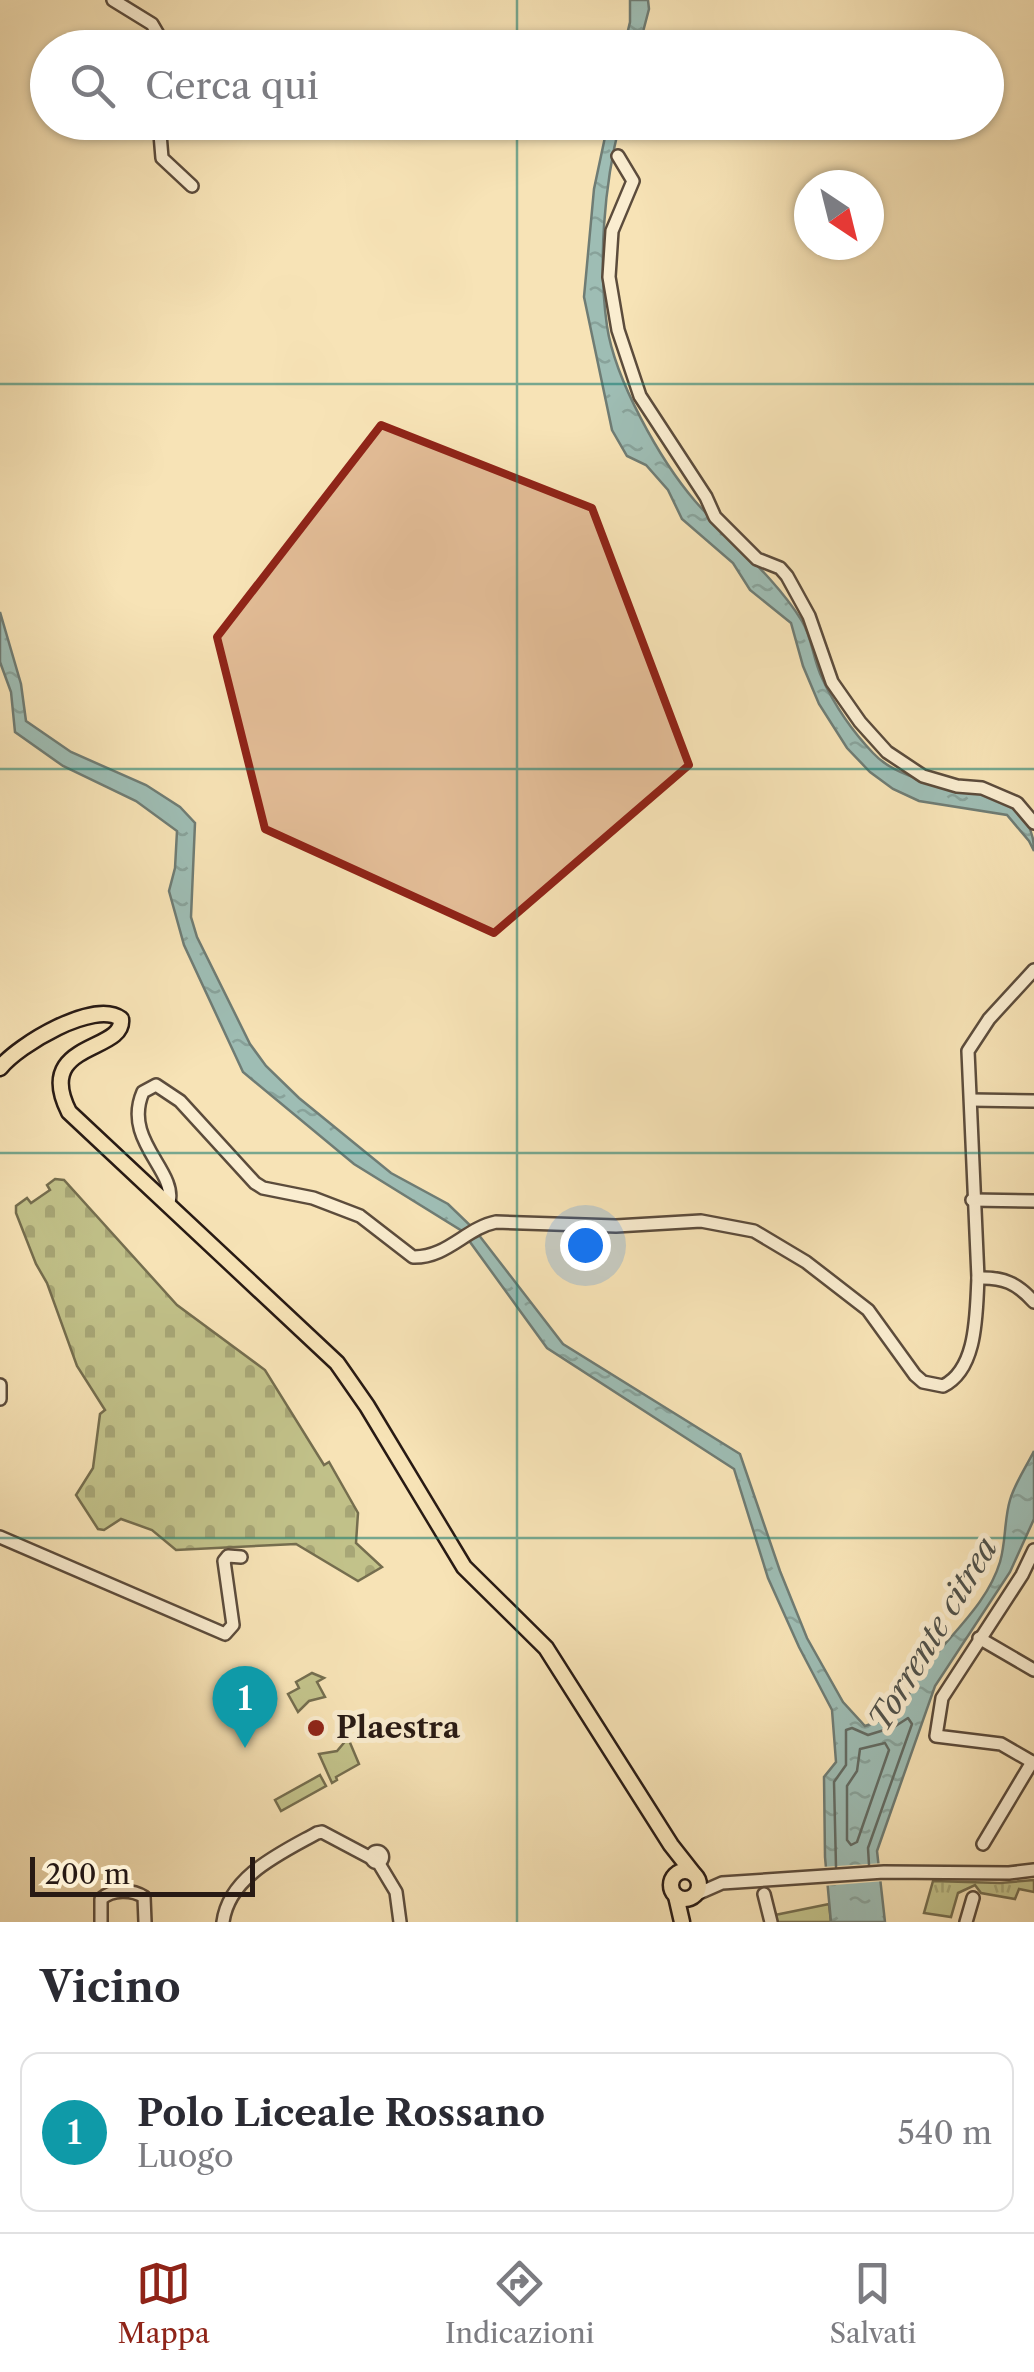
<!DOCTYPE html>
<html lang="it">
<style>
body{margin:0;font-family:"Libre Caslon Text",serif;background:#f7f7f7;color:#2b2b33}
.compass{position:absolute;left:794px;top:170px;width:90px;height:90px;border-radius:50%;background:#fff;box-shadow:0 2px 8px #0004;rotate:145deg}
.scale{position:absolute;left:30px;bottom:25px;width:225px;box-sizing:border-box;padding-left:10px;border:5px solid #281a14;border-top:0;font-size:28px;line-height:35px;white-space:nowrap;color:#281a14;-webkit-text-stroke:8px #faedd0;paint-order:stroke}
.you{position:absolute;left:585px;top:1245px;width:35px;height:35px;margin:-25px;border:8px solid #fff;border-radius:50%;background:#1a73e8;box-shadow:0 0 0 15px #1a73e833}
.badge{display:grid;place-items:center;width:65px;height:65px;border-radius:50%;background:#8f2418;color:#fff;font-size:32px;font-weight:700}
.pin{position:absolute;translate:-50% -82px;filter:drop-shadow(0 2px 5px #0008)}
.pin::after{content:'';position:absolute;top:52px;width:35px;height:30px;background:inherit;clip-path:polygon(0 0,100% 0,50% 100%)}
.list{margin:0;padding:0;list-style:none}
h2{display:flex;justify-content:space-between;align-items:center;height:130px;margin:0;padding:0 40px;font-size:42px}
h2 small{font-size:32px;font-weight:400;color:#7c7c81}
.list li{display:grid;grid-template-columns:65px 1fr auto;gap:30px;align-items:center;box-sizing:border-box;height:160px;margin:0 20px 20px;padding:0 20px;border:2px solid #e1e1e2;border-radius:20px}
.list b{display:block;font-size:38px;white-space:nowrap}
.list p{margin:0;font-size:32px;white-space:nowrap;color:#7c7c81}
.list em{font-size:32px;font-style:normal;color:#7c7c81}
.icon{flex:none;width:55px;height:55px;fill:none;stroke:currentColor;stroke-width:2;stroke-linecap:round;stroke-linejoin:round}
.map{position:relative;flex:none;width:1034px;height:1922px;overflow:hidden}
.search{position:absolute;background:#fff;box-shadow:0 2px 8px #0004;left:30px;right:30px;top:30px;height:110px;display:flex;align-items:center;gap:25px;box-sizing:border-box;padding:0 35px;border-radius:55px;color:#7c7c81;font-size:38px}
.sheet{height:310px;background:#fff}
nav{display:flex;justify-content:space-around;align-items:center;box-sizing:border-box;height:140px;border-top:2px solid #e1e1e2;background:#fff;font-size:28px;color:#7c7c81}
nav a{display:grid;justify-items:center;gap:5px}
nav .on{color:#8f2418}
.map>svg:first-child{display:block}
</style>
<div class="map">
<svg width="1034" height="1922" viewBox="0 0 1034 1922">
<defs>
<pattern id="grass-tufts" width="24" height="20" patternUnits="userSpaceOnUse" patternTransform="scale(2.5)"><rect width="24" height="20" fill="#c2c28a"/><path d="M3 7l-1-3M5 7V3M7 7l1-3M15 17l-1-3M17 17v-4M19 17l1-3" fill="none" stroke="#a7a676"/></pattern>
<pattern id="cemetery-stones" width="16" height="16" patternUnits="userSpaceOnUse" patternTransform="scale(2.5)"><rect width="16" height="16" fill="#c2c28a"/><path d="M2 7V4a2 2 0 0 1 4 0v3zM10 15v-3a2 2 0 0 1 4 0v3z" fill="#a7a676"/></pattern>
<pattern id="water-ripples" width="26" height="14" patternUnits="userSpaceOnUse" patternTransform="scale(2.5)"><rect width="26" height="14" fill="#9ebdb4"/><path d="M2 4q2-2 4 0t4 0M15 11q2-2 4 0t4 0" fill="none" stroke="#88a29a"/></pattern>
</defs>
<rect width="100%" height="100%" fill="#f7e3b6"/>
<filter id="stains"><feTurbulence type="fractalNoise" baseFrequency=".002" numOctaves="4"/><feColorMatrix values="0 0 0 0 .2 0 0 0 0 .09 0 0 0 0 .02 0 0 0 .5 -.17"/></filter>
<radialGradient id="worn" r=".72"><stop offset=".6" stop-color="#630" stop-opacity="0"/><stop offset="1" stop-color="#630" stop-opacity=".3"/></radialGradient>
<g fill="url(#grass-tufts)" stroke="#756e4f" stroke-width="2.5">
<polygon points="312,1673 324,1678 317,1682 325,1697 309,1701 298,1712 288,1694 299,1688 296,1682"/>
<polygon points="348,1738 359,1764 336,1777 337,1780 332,1783 319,1754 337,1751"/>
<polygon points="320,1775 326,1786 281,1811 275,1800"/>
<polygon points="1034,1880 1034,1892 1019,1889 1015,1899 981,1893 975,1885 958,1893 951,1917 924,1913 933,1881 1000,1883"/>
</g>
<polygon fill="url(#cemetery-stones)" stroke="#756e4f" stroke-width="2.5" points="55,1179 64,1180 177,1305 265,1370 324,1465 329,1462 358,1513 356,1543 382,1567 358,1581 296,1544 176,1550 152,1530 121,1519 104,1530 98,1529 76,1495 93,1468 100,1414 105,1410 77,1366 47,1283 36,1264 16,1213 16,1206 27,1198 31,1203 50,1190 47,1185"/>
<polygon fill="#c2c28a" stroke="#756e4f" stroke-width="2.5" points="829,1904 831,1922 777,1922 775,1915"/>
<g fill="url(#water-ripples)" stroke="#6f7c74" stroke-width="2.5">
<polygon points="630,0 648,0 649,9 639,47 624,47 630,22"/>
<path d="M608,123H620C604,185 598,263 607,326C615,380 660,460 695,501C730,541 774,576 802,621C812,637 813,660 822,678C834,704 853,732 873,753C919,803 1034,773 1034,851L1029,841L1007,815L919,801L893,789L870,772L847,748L819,704L803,666L791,623L750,590L733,563L682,519L668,490L646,465L627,456L612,430L584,297L594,189Z"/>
<path d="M0,612L21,684L26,721L71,752L146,785L180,807L195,823L191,917L197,937L250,1044L266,1066L299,1098L391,1173L448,1204L475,1230L563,1344L740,1454L780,1571L807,1638L843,1702L865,1726C913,1711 899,1702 924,1670C949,1635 987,1605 1000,1562C1006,1542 1004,1520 1010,1500C1015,1483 1026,1467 1034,1451V1519L1010,1572L935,1686L877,1851L885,1922H831L825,1857L824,1777L836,1762L832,1710L799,1647L768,1578L734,1469L547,1348L462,1231L354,1164L243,1072L184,945L169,891L175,868L177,831L136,801L63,766L15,732L11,692L0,662Z"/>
</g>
<polygon fill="#f7e3b6" points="884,1863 885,1881 823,1886 821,1867"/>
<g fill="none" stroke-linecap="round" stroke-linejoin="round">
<g stroke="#636c64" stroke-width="2.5">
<polygon points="885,1743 889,1750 857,1842 851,1845 847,1840 847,1786 857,1771 860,1749"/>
<polyline points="836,1867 834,1782 846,1765 846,1730 852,1728 868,1735 894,1727 908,1718 912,1724 868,1848 869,1865"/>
</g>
<g stroke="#5c4c3c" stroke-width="16">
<g id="minor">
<polyline points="113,0 152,24 166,48"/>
<polyline points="159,122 162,158 192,186"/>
<polyline points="618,156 633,181 612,231 609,277 618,330 640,396 706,497 715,517 757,559 780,568 787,576 809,616 832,682 860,722 887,752 923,776 957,786 982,788 1017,803 1034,823"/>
<polyline points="971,1100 1034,1101"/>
<polyline points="972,1200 1034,1201"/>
<path d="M169,1202C177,1171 122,1140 143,1092L156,1085L180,1101L255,1183L263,1188L313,1198L360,1216L413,1257C447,1258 466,1228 496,1222L616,1226L701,1221L754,1231L806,1262L868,1310L915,1375L923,1382L943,1386C978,1369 976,1312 978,1278L968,1051L989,1019L1034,970"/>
<path d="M978,1278C1003,1277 1017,1283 1034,1302"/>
<polyline points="0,1385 0,1399"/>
<polyline points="0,1537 225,1634 233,1625 224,1561 228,1556 241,1557"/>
<polyline points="1034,1550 1022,1575 942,1698 936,1736 1001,1744 1034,1763"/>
<polyline points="979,1638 1034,1670"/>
<polyline points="983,1844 1032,1762"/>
<circle cx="377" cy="1857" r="5.5"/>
<polyline points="378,1862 396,1892 400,1922"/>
<polyline points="697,1894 722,1883 884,1872 1009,1873 1034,1870"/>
<polyline points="764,1894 771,1922"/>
<path d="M101,1922V1899C112,1889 132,1889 144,1897L145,1922"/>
<path d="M223,1922C229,1876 281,1853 317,1833L322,1832L371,1858"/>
<polyline points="966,1922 973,1898"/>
</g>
</g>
<g stroke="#281a14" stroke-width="19">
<g id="major">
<path d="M0,1068C18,1045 95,999 121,1019C125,1053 33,1041 69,1112L337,1363L367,1406L464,1567L546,1648L671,1845L693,1873"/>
<circle cx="685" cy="1885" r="14"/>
<polyline points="676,1896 682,1922"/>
</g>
</g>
<use href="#minor" stroke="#faedd0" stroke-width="11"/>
<use href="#major" stroke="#f7e3b6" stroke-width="14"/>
</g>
<path fill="#8f2418" fill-opacity="0.2" stroke="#8f2418" stroke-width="8" stroke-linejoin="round" d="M381,425L592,508L689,765L494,933L265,829L217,637Z"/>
<path fill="none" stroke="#0f766e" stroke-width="2.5" stroke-opacity="0.55" d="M517,0V48M517,122V1922M0,384H1034M0,769H1034M0,1153H1034M0,1538H1034"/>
<circle fill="#8f2418" stroke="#faedd0" stroke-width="4" cx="316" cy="1728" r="10"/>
<g text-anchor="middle" stroke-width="10" stroke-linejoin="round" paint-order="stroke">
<g font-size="30" font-weight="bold" fill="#281a14" stroke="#faedd0" text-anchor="start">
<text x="336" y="1738">Plaestra</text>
</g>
<g font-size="32" font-style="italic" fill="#51534c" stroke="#faedd0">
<text transform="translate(933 1634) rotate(-59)" y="11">Torrente citrea</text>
</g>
</g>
<rect width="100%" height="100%" filter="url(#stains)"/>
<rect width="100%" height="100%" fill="url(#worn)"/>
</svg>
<svg class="compass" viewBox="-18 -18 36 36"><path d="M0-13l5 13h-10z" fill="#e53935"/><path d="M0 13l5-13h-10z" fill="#7c7c81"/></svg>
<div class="scale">200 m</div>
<div class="you"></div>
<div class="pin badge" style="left:245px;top:1748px;background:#0f9aa8">1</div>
<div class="search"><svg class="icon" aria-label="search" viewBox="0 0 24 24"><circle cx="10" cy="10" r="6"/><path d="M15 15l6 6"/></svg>Cerca qui</div>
</div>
<section class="sheet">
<h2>Vicino<small></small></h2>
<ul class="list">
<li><span class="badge" style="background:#0f9aa8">1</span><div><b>Polo Liceale Rossano</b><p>Luogo</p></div><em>540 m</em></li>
</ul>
</section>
<nav>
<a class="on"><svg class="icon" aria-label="map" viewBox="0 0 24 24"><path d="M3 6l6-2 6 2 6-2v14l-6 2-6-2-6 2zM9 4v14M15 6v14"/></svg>Mappa</a>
<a><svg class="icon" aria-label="directions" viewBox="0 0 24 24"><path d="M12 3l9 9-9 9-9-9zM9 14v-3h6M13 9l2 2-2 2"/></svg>Indicazioni</a>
<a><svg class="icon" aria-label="saved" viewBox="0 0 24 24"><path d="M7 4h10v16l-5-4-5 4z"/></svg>Salvati</a>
</nav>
